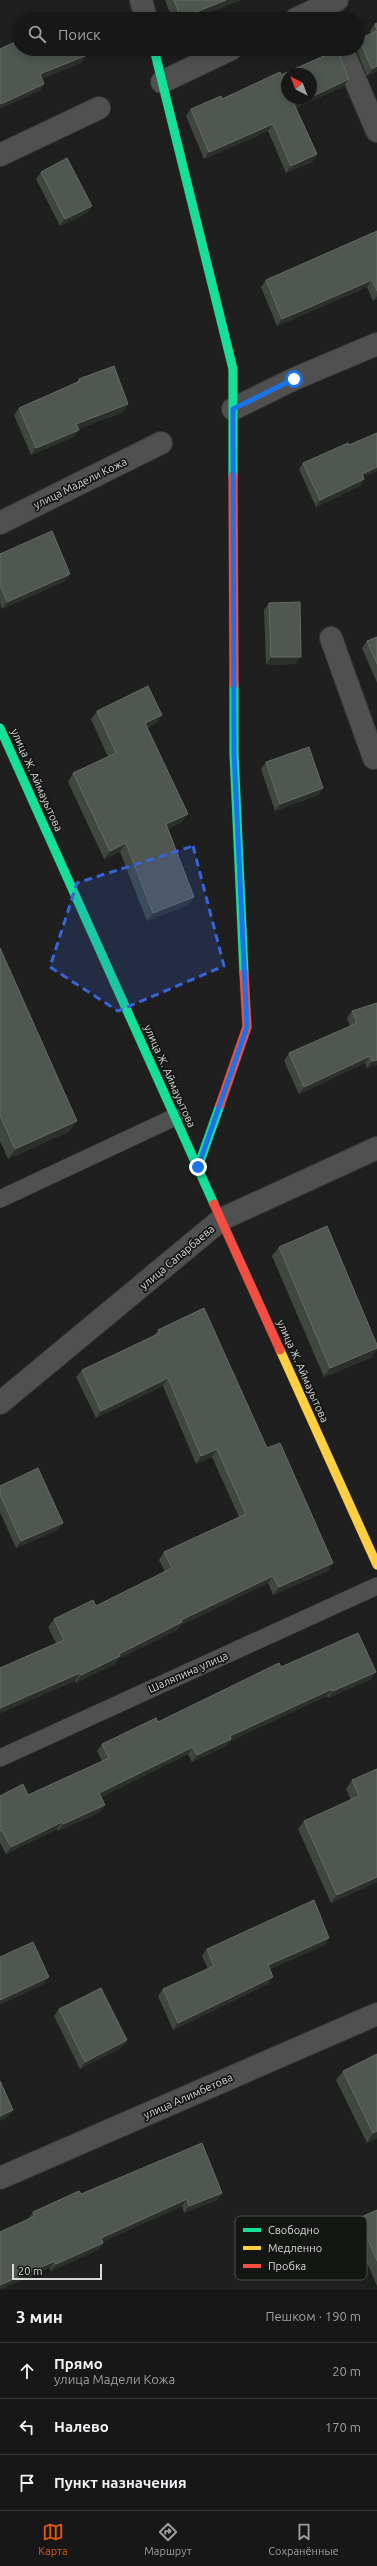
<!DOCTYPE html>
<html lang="ru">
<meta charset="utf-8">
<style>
body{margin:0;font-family:Ubuntu,sans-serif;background:#1f201f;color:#f1f3f6}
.compass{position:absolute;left:281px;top:68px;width:36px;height:36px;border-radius:50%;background:#161716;box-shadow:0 2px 10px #0003;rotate:318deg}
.scale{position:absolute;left:12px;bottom:10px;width:90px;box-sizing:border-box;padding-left:4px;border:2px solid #d7d9d7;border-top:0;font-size:11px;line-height:14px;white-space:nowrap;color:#d7d9d7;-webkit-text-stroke:3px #141614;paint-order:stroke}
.stop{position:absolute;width:12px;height:12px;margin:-9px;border:3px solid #1a73e8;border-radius:50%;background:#fff}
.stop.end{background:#1a73e8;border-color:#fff;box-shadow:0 1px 4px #0008}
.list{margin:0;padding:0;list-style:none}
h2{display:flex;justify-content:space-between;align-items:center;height:52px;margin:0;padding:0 16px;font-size:17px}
h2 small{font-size:13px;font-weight:400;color:#9e9fa1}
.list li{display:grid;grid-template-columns:26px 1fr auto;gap:12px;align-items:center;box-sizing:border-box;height:56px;padding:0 16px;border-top:1px solid #353635}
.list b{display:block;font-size:15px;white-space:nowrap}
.list p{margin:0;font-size:13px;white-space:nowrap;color:#9e9fa1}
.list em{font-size:13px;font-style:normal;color:#9e9fa1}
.icon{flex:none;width:22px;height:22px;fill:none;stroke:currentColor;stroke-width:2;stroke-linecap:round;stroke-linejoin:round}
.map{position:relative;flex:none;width:377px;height:2290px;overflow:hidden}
.search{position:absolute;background:#161716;box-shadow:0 2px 10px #0003;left:12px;right:12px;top:12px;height:44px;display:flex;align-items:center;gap:10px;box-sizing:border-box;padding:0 14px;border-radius:22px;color:#9e9fa1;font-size:15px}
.sheet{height:220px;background:#161716}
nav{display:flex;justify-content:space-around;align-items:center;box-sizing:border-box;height:56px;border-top:1px solid #353635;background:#161716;font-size:11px;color:#9e9fa1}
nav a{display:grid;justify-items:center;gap:2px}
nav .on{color:#ea580c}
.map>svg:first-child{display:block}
</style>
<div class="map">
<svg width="377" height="2290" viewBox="0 0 377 2290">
<rect width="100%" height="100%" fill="#1e1f1e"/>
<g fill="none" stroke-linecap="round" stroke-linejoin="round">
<g stroke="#393a39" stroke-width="18">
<g id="lane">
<polyline points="0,1199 175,1117"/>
<polyline points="0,1758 377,1586"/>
</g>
</g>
<g stroke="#393a39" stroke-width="24">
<g id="street">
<polyline points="141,0 146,19"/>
<polyline points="296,19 337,0"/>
<polyline points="342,49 377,131"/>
<polyline points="162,82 231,49"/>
<polyline points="0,155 99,108"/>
<polyline points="233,409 294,379 377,344"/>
<polyline points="0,523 161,443"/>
<polyline points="331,638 374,758 377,757"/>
<polyline points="0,1403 222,1219 377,1148"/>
<polyline points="0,2178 377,2014"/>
</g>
</g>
<g stroke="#393a39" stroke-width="10">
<g id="fast">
<polyline points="154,49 233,369 233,476"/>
<polyline points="234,684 234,753 244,973"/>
<polyline points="0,728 214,1204"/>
<polyline points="198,1167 220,1105"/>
</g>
</g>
<g stroke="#393a39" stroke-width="10">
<polyline id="slow" points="280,1350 377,1565"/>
</g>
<g stroke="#393a39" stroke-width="10">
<g id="jam">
<polyline points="233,476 234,684"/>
<polyline points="220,1105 247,1027 244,973"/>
<polyline points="214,1204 280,1350"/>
</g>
</g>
<use href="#lane" stroke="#4f504f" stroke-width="17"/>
<use href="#street" stroke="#4f504f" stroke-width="22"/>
<use href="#fast" stroke="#16e098" stroke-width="9"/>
<use href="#slow" stroke="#ffcf43" stroke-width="9"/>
<use href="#jam" stroke="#f24e42" stroke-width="9"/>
</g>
<g fill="#3f473f">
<polygon points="165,0 241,0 193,19 172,19"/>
<polygon points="377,23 377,71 367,76 356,49 358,49 358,41 359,39 371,34 370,31 375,24"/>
<polygon points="281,75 349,79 344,86 296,108 317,154 312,162 286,173 268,131 204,159 186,116 191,109 222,99"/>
<polygon points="41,172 92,206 87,213 60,226 36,179"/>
<polygon points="377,231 377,299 373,301 367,287 277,326 261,287 266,280"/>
<polygon points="79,379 128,404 123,412 78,429 74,437 31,455 14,415 19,408 76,383"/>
<polygon points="377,433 377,471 363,477 360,486 316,507 299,469 303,463 349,445"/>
<polygon points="0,554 65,581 2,609 0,603"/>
<polygon points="269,603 296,664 266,665 264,610"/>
<polygon points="377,637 377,683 362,648 367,641"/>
<polygon points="97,711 162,715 156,723 147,728 182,822 168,829 194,897 188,905 147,921 120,852 104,859 68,782 73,773 108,757 91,719"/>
<polygon points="266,762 323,788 318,795 275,811 261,769"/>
<polygon points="0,948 70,1131 8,1159 0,1141"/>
<polygon points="377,1003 377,1065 367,1068 365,1063 299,1094 284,1061 289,1053 350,1026 347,1018 352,1011"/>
<polygon points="279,1247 372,1357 324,1377 272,1256"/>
<polygon points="158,1330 267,1448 328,1571 273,1595 268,1583 181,1625 177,1630 118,1659 115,1664 76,1683 75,1681 0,1713 0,1668 56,1643 48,1627 54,1619 96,1606 165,1572 159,1560 164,1552 239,1517 212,1457 196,1464 163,1386 96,1418 76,1377 82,1370 155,1335"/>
<polygon points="0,1486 58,1530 16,1548 0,1512"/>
<polygon points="281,1667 371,1679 328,1698 327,1696 230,1741 226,1746 192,1762 188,1754 101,1797 100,1812 58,1831 57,1829 6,1854 0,1843 0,1796 28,1795 102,1761 97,1751 102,1744 158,1722"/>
<polygon points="377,1769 377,1882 331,1903 298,1829 304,1821 351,1800 346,1789 352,1780"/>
<polygon points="329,1938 325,1945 270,1969 268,1984 173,2030 158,1996 163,1989 208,1969 202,1956 207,1949"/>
<polygon points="59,2009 127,2040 122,2047 80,2069 54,2016"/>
<polygon points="343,2071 377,2138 367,2143 336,2080"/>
<polygon points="222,2193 217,2200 184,2213 182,2206 102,2242 103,2243 98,2250 51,2271 28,2219 33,2212 81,2194"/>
<polygon points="377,2210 377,2286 352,2228 359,2218"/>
</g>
<g fill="#2b302b">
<polygon points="226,0 241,0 193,19 180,19 181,18"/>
<polygon points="87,55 82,63 35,82 40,74"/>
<polygon points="377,66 377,71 367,76 372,69"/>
<polygon points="349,79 344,86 289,111 294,104 308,98 311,98 311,97"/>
<polygon points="44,84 40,91 0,109 0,105 1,104"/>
<polygon points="273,124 268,131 204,159 209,152"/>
<polygon points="317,154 312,162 286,173 291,166"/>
<polygon points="92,206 87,213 60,226 65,219"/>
<polygon points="372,280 367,287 277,326 282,319"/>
<polygon points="377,296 377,299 373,301"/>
<polygon points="128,404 123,412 72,431 76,424"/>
<polygon points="79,430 74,437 31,455 36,448"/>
<polygon points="377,467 377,471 357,480 362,474"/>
<polygon points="364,479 360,486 316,507 320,500"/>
<polygon points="70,574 65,581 2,609 7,602"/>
<polygon points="271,657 301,657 296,664 266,665"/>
<polygon points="162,715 156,723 139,731 145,723"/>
<polygon points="323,788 318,795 275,811 280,804"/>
<polygon points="188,814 182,822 161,833 166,824"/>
<polygon points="126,843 120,852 104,859 110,851"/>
<polygon points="194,897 188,905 147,921 153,913"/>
<polygon points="370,1056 365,1063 299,1094 304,1087"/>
<polygon points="377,1060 377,1065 367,1068 372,1061"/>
<polygon points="77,1121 70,1131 8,1159 15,1149"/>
<polygon points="377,1348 377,1350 372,1357 324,1377 330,1368"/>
<polygon points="168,1378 163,1386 96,1418 101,1411"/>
<polygon points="217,1449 212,1457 196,1464 201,1456"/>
<polygon points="63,1523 58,1530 16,1548 21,1541"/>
<polygon points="333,1563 328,1571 273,1595 279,1587"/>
<polygon points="273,1576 268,1583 181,1625 177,1630 118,1659 115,1664 76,1683 81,1675 181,1620"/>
<polygon points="376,1672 371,1679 328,1698 333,1691"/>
<polygon points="80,1673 75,1681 0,1713 0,1708"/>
<polygon points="332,1689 327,1696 230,1741 226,1746 192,1762 197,1755 230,1736"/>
<polygon points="193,1747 188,1754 95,1800 99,1793"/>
<polygon points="105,1805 100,1812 58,1831 63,1824"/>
<polygon points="62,1822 57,1829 6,1854 11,1847"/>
<polygon points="377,1877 377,1882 331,1903 337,1895"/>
<polygon points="329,1938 325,1945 263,1972 268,1965"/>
<polygon points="49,1977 44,1984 0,2005 0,2000"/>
<polygon points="273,1977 268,1984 173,2030 178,2023"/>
<polygon points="127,2040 122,2047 80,2069 85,2062"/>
<polygon points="13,2110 8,2117 0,2121 0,2116"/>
<polygon points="377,2131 377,2138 367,2143 373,2133"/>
<polygon points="222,2193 217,2200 184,2213 189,2206"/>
<polygon points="187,2199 182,2206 96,2245 101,2238"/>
<polygon points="103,2243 98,2250 51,2271 56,2264"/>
<polygon points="55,2261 50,2268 0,2290 0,2285"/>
</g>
<g fill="#505750" stroke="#656b65">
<polygon points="174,0 226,0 181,18"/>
<polygon points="72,16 73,19 66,19"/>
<polygon points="377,23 377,30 375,24"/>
<polygon points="377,31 377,66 372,69 359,39"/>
<polygon points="19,40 19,49 85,49 87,55 40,74 44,84 1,104 0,102 0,49"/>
<polygon points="337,50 349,79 311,97 311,74 287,74 287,98 308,98 294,104 317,154 291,166 273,124 209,152 191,109 221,96 222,99 280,72 281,75"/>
<polygon points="67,158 92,206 65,219 41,172"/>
<polygon points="377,231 377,291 372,280 282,319 266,280"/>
<polygon points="114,366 128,404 76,424 79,430 36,448 19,408 80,381 79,379"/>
<polygon points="377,433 377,467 362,474 364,479 320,500 303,463 348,443 349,445"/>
<polygon points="52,531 70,574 7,602 0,585 0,554"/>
<polygon points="300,602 301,657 271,657 269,603"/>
<polygon points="377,637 377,664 367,641"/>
<polygon points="148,686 162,715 145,723 188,814 166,824 194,897 153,913 126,843 110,851 73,773 116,753 97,711"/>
<polygon points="309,747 323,788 280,804 266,762"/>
<polygon points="0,948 77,1121 15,1149 0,1115"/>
<polygon points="377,1003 377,1060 372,1061 370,1056 304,1087 289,1053 357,1023 352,1011"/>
<polygon points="327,1226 377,1345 377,1348 330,1368 279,1247"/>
<polygon points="204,1308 267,1448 280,1443 333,1563 279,1587 273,1576 181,1620 182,1622 119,1654 120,1656 81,1675 80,1673 0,1708 0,1668 64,1640 54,1619 93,1600 96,1606 172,1568 164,1552 246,1514 217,1449 201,1456 168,1378 101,1411 82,1370 160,1333 158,1330"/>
<polygon points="38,1468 63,1523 21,1541 0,1494 0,1486"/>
<polygon points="358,1633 376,1672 333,1691 332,1689 230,1736 231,1739 197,1755 193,1747 99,1793 105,1805 63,1824 62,1822 11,1847 2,1830 0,1831 0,1796 23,1784 28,1795 109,1758 102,1744 156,1718 158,1722 279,1663 281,1667"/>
<polygon points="377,1769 377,1877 337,1895 304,1821 359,1796 352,1780"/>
<polygon points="314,1900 329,1938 268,1965 273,1977 178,2023 163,1989 214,1966 207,1949"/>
<polygon points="33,1942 49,1977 0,2000 0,1957"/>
<polygon points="101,1988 127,2040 85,2062 59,2009"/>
<polygon points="377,2054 377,2131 373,2133 343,2071"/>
<polygon points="0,2081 13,2110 0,2116"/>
<polygon points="202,2143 222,2193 189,2206 187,2199 101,2238 103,2243 56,2264 55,2261 0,2285 0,2232 35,2216 33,2212 79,2191 81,2194"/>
<polygon points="377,2210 377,2261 359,2218"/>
</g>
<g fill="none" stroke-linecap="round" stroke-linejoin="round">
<polyline stroke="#1a73e8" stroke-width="5" points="198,1167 247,1027 234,753 233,409 294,379"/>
</g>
<path fill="#3963d8" fill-opacity="0.2" stroke="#3963d8" stroke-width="3" stroke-dasharray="8 5" stroke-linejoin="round" d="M193,846L224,966L118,1011L50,967L77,883Z"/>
<g text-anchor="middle" stroke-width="3.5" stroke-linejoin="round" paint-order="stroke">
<g font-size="11" fill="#d7d9d7" stroke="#141614">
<text transform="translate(80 483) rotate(-26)" y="4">улица Мадели Кожа</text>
<text transform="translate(37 780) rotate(66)" y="4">улица Ж. Аймауытова</text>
<text transform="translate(170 1076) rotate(66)" y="4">улица Ж. Аймауытова</text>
<text transform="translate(177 1257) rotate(-40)" y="4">улица Сапарбаева</text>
<text transform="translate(303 1371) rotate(66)" y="4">улица Ж. Аймауытова</text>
<text transform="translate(188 1672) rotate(-24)" y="4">Шаляпина улица</text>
<text transform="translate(188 2096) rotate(-24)" y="4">улица Алимбетова</text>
</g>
</g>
<rect x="235" y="2216" width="132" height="64" rx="6" fill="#141614" stroke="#4e504e" stroke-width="1"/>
<rect x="243" y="2228" width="18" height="4" fill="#16e098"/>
<rect x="243" y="2246" width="18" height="4" fill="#ffcf43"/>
<rect x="243" y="2264" width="18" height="4" fill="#f24e42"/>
<g font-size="11" fill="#d7d9d7">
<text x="268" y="2234">Свободно</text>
<text x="268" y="2252">Медленно</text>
<text x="268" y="2270">Пробка</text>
</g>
</svg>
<svg class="compass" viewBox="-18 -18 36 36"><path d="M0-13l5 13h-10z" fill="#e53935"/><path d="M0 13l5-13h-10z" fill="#9e9fa1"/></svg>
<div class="scale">20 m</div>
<div class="stop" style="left:294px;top:379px"></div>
<div class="stop end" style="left:198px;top:1167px"></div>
<div class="search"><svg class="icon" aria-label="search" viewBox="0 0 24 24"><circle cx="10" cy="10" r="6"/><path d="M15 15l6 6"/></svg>Поиск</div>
</div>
<section class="sheet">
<h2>3 мин<small>Пешком · 190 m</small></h2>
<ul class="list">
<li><svg class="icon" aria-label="ahead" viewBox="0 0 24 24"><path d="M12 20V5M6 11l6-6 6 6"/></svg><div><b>Прямо</b><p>улица Мадели Кожа</p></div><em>20 m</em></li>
<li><svg class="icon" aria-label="left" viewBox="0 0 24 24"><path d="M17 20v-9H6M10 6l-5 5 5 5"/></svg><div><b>Налево</b></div><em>170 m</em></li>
<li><svg class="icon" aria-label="arrive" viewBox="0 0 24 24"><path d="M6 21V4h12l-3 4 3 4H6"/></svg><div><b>Пункт назначения</b></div></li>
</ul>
</section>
<nav>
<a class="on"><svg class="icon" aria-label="map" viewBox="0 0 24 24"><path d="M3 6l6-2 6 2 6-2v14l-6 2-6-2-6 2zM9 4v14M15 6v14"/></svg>Карта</a>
<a><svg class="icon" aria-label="directions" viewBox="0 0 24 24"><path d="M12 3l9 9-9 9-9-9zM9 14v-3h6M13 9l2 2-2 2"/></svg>Маршрут</a>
<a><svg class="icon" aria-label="saved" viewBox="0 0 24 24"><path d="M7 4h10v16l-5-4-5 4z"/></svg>Сохранённые</a>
</nav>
